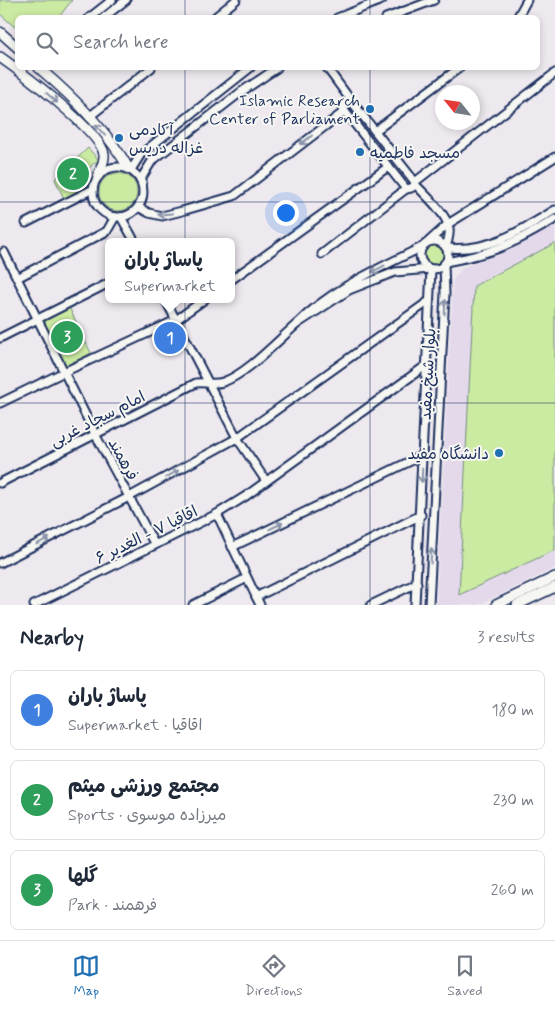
<!DOCTYPE html>
<meta charset="utf-8">
<style>
body{margin:0;font-family:Mynerve,"Playpen Sans Arabic",sans-serif;background:#f2f2f3;color:#1f2937}
.compass{position:absolute;left:435px;top:85px;width:45px;height:45px;border-radius:50%;background:#fff;box-shadow:0 2px 8px #0003;rotate:300deg}
.you{position:absolute;left:285px;top:212px;width:18px;height:18px;margin:-12px;border:4px solid #fff;border-radius:50%;background:#1a73e8;box-shadow:0 0 0 8px #1a73e833}
.badge{display:grid;place-items:center;width:32px;height:32px;border-radius:50%;background:#1f6fb2;color:#fff;font-size:16px;font-weight:700}
.pin{position:absolute;translate:-50% -50%;border:2px solid #fff;box-shadow:0 1px 5px #0006}
.popup{position:absolute;left:105px;top:238px;width:130px;height:65px;box-sizing:border-box;display:grid;place-content:center;border-radius:8px;background:#fff;filter:drop-shadow(0 1px 4px #0005);font-size:16px;white-space:nowrap;color:#747a83}
.popup b{font-size:19px;color:#1f2937}
.popup::after{content:'';position:absolute;left:50%;top:100%;margin-left:-10px;border:10px solid transparent;border-top-color:#fff}
.list{margin:0;padding:0;list-style:none}
h2{display:flex;justify-content:space-between;align-items:center;height:65px;margin:0;padding:0 20px;font-size:21px}
h2 small{font-size:16px;font-weight:400;color:#747a83}
.list li{display:grid;grid-template-columns:32px 1fr auto;gap:15px;align-items:center;box-sizing:border-box;height:80px;margin:0 10px 10px;padding:0 10px;border:1px solid #e0e1e3;border-radius:8px}
.list b{display:block;font-size:19px;white-space:nowrap}
.list p{margin:0;font-size:16px;white-space:nowrap;color:#747a83}
.list em{font-size:16px;font-style:normal;color:#747a83}
.icon{flex:none;width:28px;height:28px;fill:none;stroke:currentColor;stroke-width:2;stroke-linecap:round;stroke-linejoin:round}
.map{position:relative;flex:none;width:555px;height:605px;overflow:hidden}
.search{position:absolute;background:#fff;box-shadow:0 2px 8px #0003;left:15px;right:15px;top:15px;height:55px;display:flex;align-items:center;gap:12px;box-sizing:border-box;padding:0 18px;border-radius:8px;color:#747a83;font-size:19px}
.sheet{height:335px;background:#fff}
nav{display:flex;justify-content:space-around;align-items:center;box-sizing:border-box;height:70px;border-top:1px solid #e0e1e3;background:#fff;font-size:14px;color:#747a83}
nav a{display:grid;justify-items:center;gap:2px}
nav .on{color:#1f6fb2}
.map>svg:first-child{display:block}
</style>
<div class="map">
<svg width="555" height="605" viewBox="0 0 555 605">
<rect width="100%" height="100%" fill="#eee9ef"/>
<filter id="ink" filterUnits="userSpaceOnUse"><feTurbulence type="fractalNoise" baseFrequency=".02" numOctaves="2"/><feDisplacementMap in="SourceGraphic" scale="10" xChannelSelector="R" yChannelSelector="G"/><feConvolveMatrix kernelMatrix="1 2 1 2 8 2 1 2 1" color-interpolation-filters="sRGB"/></filter>
<g filter="url(#ink)">
<polygon fill="#e4d9eb" points="555,224 555,568 479,605 436,605 453,280 462,268 527,241"/>
<g fill="#cbeaa2" stroke="#738c80">
<polygon points="0,0 72,0 59,17 18,18 17,29 0,14"/>
<path d="M88,148L99,160C87,167 80,179 81,193L65,201L55,179Z"/>
<circle cx="118" cy="192" r="19"/>
<polygon points="555,243 555,550 459,595 474,286"/>
<circle cx="434" cy="254" r="11"/>
<polygon points="69,307 91,353 65,366 43,321"/>
</g>
<g fill="none" stroke-linecap="round" stroke-linejoin="round">
<g stroke="#1b2f5e" stroke-width="11">
<g id="minor">
<polyline points="89,18 112,0"/>
<polyline points="103,18 126,0"/>
<polyline points="214,18 236,0"/>
<polyline points="337,18 382,0"/>
<polyline points="386,18 434,0"/>
<polyline points="517,18 527,0"/>
<polyline points="327,68 352,102"/>
<polyline points="89,117 151,68"/>
<polyline points="375,131 459,68"/>
<circle cx="118" cy="192" r="25"/>
<polyline points="131,170 141,154 250,68"/>
<polyline points="415,182 352,102 346,103 343,109 406,189 411,188 414,186 415,182 555,73"/>
<polyline points="142,183 142,177 152,161 241,92 277,68"/>
<path d="M415,184C424,194 447,214 449,228C450,234 448,241 446,247"/>
<polyline points="138,207 149,213 162,216 182,211 234,196 345,111"/>
<polyline points="121,217 135,242"/>
<polyline points="26,223 93,189"/>
<circle cx="434" cy="255" r="14"/>
<polyline points="429,241 448,224 555,157"/>
<path d="M422,247C378,269 331,289 297,324L349,290L395,272L430,269"/>
<path d="M447,248C489,252 520,231 555,210"/>
<polyline points="4,252 95,434 155,545"/>
<polyline points="322,254 406,189"/>
<path d="M446,262C456,260 467,258 477,255C505,248 530,234 555,219"/>
<polyline points="17,278 107,231 115,217"/>
<polyline points="231,280 388,167"/>
<polyline points="165,299 237,438 266,481"/>
<polyline points="0,338 109,283"/>
<polyline points="0,403 64,372 176,320 205,299"/>
<path d="M0,483L196,383C204,382 214,385 223,382C247,374 277,341 297,324"/>
<polyline points="217,514 260,605"/>
<polyline points="232,547 423,455"/>
<polyline points="0,563 129,497 237,438 429,301"/>
<polyline points="256,597 421,515"/>
<polyline points="34,605 217,514 246,496 428,364"/>
<polyline points="193,605 247,578"/>
<polyline points="371,605 417,583"/>
<polyline points="415,605 431,269"/>
<polyline points="429,605 445,293 444,264"/>
</g>
</g>
<g stroke="#1b2f5e" stroke-width="12">
<g id="major">
<polyline points="0,32 18,48"/>
<path d="M0,57C20,71 101,132 104,154C105,162 100,169 98,176"/>
<path d="M39,68C71,95 108,132 129,169"/>
<polyline points="496,605 555,577"/>
<polyline points="517,605 555,587"/>
</g>
</g>
<use href="#minor" stroke="#f6f6f2" stroke-width="7"/>
<use href="#major" stroke="#f6f6f2" stroke-width="9"/>
</g>
<defs><path id="oneway-shaft" d="M-6 0H5M1.5-3L5.5 0L1.5 3" fill="none" stroke-width="1.6" stroke-linecap="round" stroke-linejoin="round" transform="scale(1.25)"/></defs>
<g stroke="#8892a8">
<use href="#oneway-shaft" transform="translate(52 98) rotate(41)"/>
<use href="#oneway-shaft" transform="translate(100 130) rotate(-131)"/>
<use href="#oneway-shaft" transform="translate(306 140) rotate(143)"/>
<use href="#oneway-shaft" transform="translate(165 214) rotate(176)"/>
<use href="#oneway-shaft" transform="translate(378 269) rotate(152)"/>
<use href="#oneway-shaft" transform="translate(445 307) rotate(-87)"/>
<use href="#oneway-shaft" transform="translate(172 474) rotate(-29)"/>
<use href="#oneway-shaft" transform="translate(422 475) rotate(92)"/>
<use href="#oneway-shaft" transform="translate(276 526) rotate(-26)"/>
<use href="#oneway-shaft" transform="translate(43 541) rotate(-27)"/>
<use href="#oneway-shaft" transform="translate(431 556) rotate(-87)"/>
</g>
</g>
<path fill="none" stroke="#1b2f5e" stroke-width="1" stroke-opacity="0.55" d="M185,0V18M370,0V18M185,68V605M370,68V605M0,202H555M0,403H555"/>
<g fill="#1f6fb2" stroke="#f6f6f2" stroke-width="2">
<circle cx="370" cy="109" r="5"/>
<circle cx="119" cy="138" r="5"/>
<circle cx="360" cy="152" r="5"/>
<circle cx="499" cy="453" r="5"/>
</g>
<g text-anchor="middle" stroke-width="4" stroke-linejoin="round" paint-order="stroke">
<g font-size="16" fill="#1b2f5e" stroke="#f6f6f2" text-anchor="end">
<text x="360" y="106">Islamic Research<tspan x="360" dy="18">Center of Parliament</tspan></text>
<text x="129" y="135" text-anchor="start">آکادمی<tspan x="129" dy="18">غزاله دریس</tspan></text>
<text x="370" y="158" text-anchor="start">مسجد فاطمیه</text>
<text x="489" y="459">دانشگاه مفید</text>
</g>
<g font-size="16" fill="#1b2f5e" stroke="#f6f6f2">
<text transform="translate(427 374) rotate(-87)" y="6">بلوار شیخ مفید</text>
<text transform="translate(97 418) rotate(-27)" y="6">امام سجاد غربی</text>
<text transform="translate(124 459) rotate(62)" y="6">فرهمند</text>
<text transform="translate(146 534) rotate(-26)" y="6">اقاقیا ۷ - الغدیر ۶</text>
</g>
</g>
</svg>
<svg class="compass" viewBox="-18 -18 36 36"><path d="M0-13l5 13h-10z" fill="#e53935"/><path d="M0 13l5-13h-10z" fill="#747a83"/></svg>
<div class="you"></div>
<div class="pin badge" style="left:170px;top:338px;background:#3f7fe0">1</div>
<div class="popup"><b>پاساژ باران</b>Supermarket</div>
<div class="pin badge" style="left:73px;top:174px;background:#2e9e5b">2</div>
<div class="pin badge" style="left:67px;top:337px;background:#2e9e5b">3</div>
<div class="search"><svg class="icon" aria-label="search" viewBox="0 0 24 24"><circle cx="10" cy="10" r="6"/><path d="M15 15l6 6"/></svg>Search here</div>
</div>
<section class="sheet">
<h2>Nearby<small>3 results</small></h2>
<ul class="list">
<li><span class="badge" style="background:#3f7fe0">1</span><div><b>پاساژ باران</b><p>Supermarket · اقاقیا</p></div><em>180 m</em></li>
<li><span class="badge" style="background:#2e9e5b">2</span><div><b>مجتمع ورزشی میثم</b><p>Sports · میرزاده موسوی</p></div><em>230 m</em></li>
<li><span class="badge" style="background:#2e9e5b">3</span><div><b>گلها</b><p>Park · فرهمند</p></div><em>260 m</em></li>
</ul>
</section>
<nav>
<a class="on"><svg class="icon" aria-label="map" viewBox="0 0 24 24"><path d="M3 6l6-2 6 2 6-2v14l-6 2-6-2-6 2zM9 4v14M15 6v14"/></svg>Map</a>
<a><svg class="icon" aria-label="directions" viewBox="0 0 24 24"><path d="M12 3l9 9-9 9-9-9zM9 14v-3h6M13 9l2 2-2 2"/></svg>Directions</a>
<a><svg class="icon" aria-label="saved" viewBox="0 0 24 24"><path d="M7 4h10v16l-5-4-5 4z"/></svg>Saved</a>
</nav>
